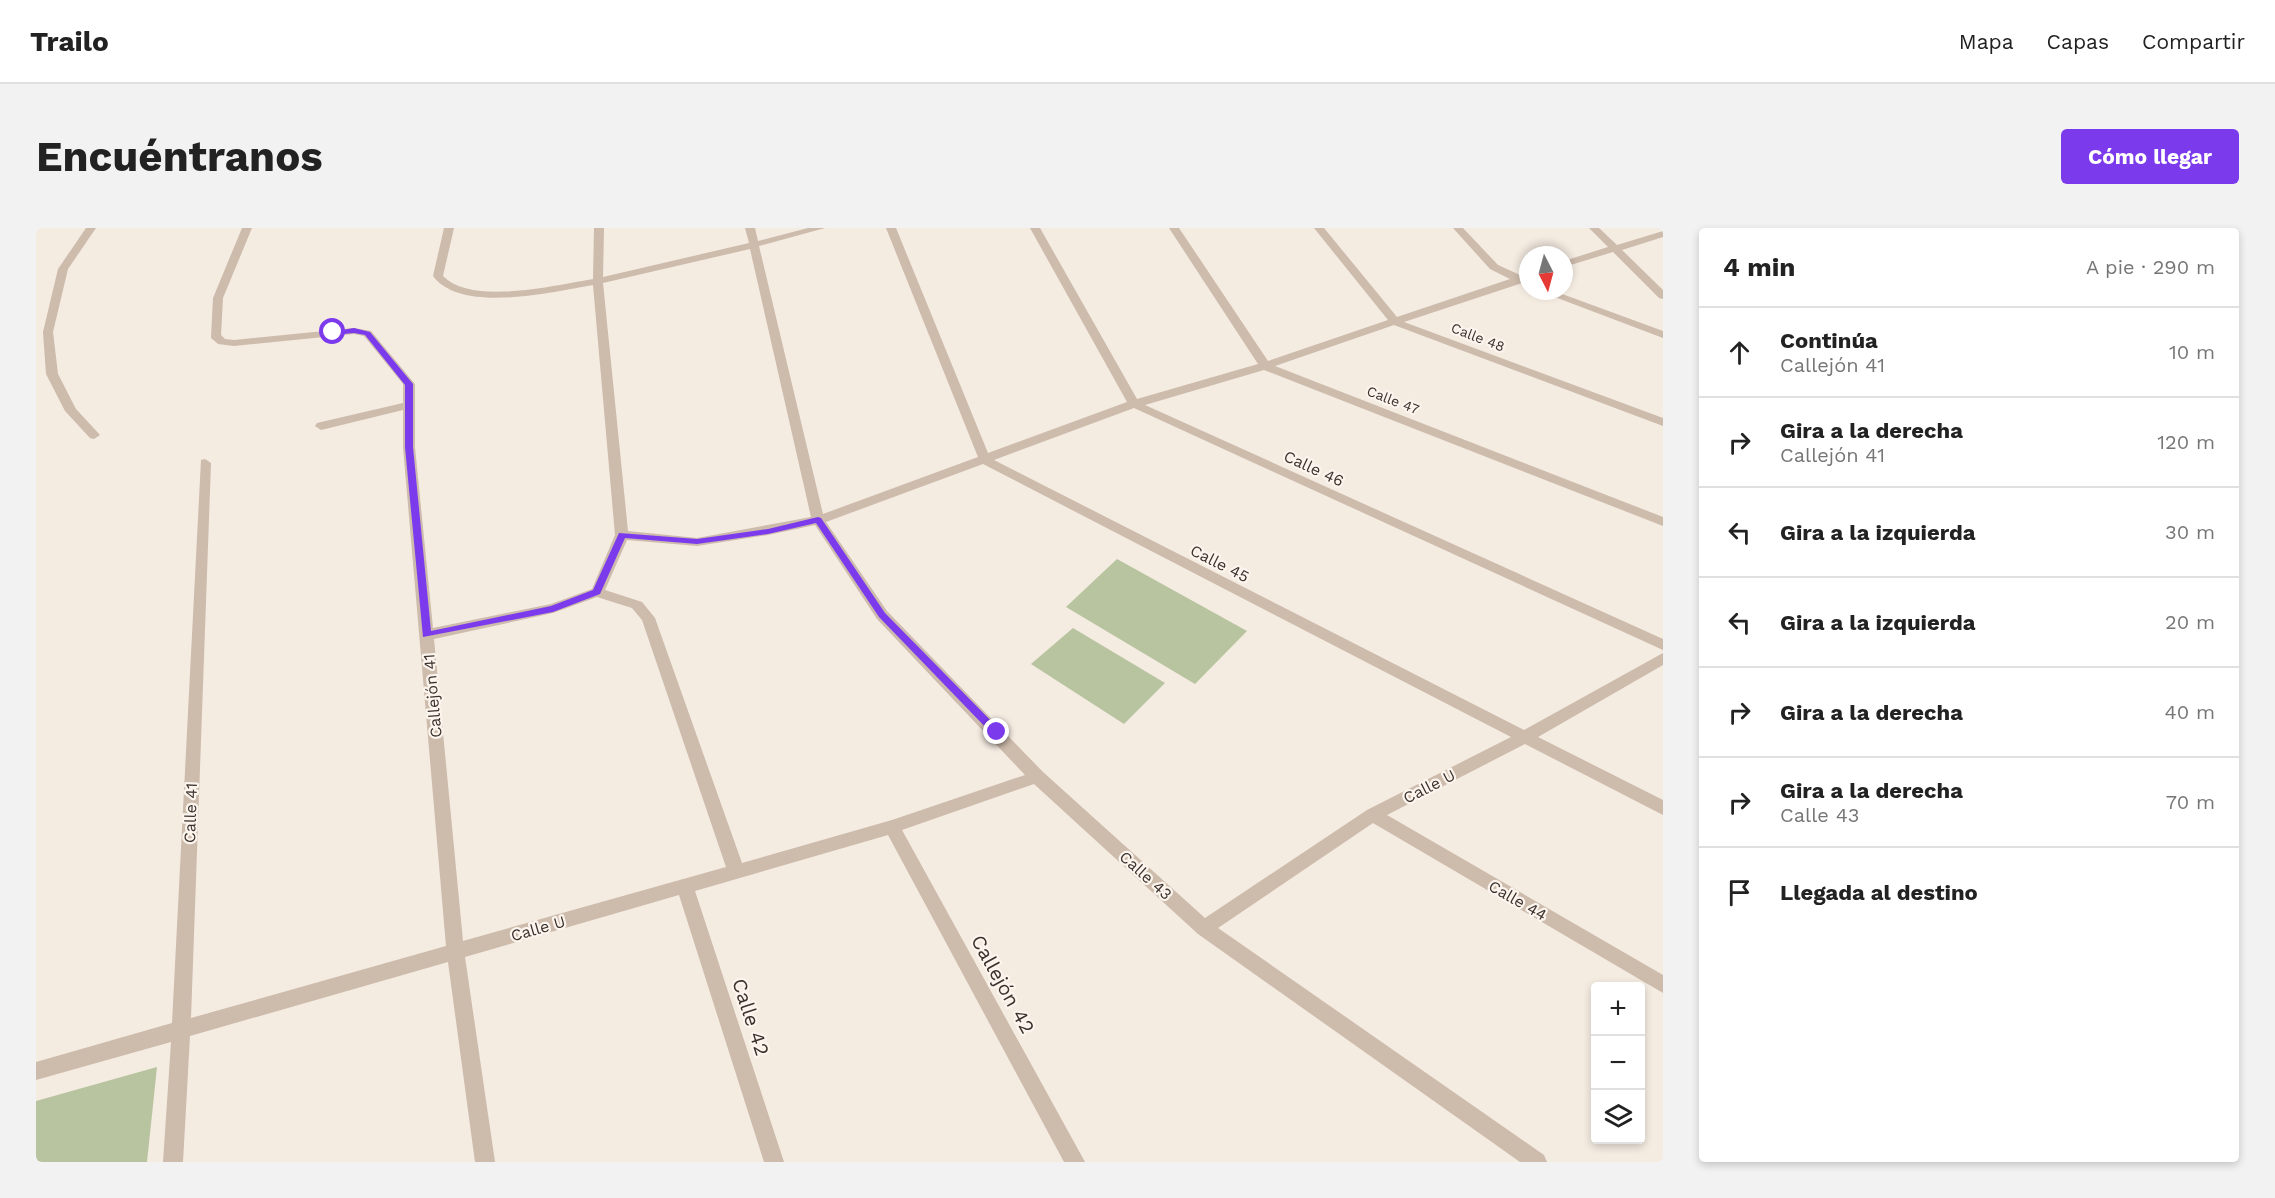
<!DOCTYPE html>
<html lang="es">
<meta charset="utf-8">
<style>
body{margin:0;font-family:"Work Sans",sans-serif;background:#f2f2f2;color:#222}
.controls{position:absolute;right:18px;bottom:18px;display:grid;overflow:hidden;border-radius:6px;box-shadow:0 3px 9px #0003}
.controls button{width:54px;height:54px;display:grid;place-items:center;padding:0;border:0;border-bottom:2px solid #e0e0e0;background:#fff;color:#222;font:30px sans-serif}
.compass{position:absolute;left:1483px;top:18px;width:54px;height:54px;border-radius:50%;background:#fff;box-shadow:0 3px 9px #0003;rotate:174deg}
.stop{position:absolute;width:18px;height:18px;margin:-14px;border:4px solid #7c3aed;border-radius:50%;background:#fff}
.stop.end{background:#7c3aed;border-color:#fff;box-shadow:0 2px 6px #0008}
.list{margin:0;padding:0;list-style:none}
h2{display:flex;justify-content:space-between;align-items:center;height:78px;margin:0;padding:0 24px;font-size:26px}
h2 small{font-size:20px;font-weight:400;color:#767676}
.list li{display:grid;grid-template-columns:39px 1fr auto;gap:18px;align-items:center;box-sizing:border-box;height:90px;padding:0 24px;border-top:2px solid #e0e0e0}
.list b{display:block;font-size:22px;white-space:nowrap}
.list p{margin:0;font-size:20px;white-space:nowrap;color:#767676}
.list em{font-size:20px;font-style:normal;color:#767676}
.icon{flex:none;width:33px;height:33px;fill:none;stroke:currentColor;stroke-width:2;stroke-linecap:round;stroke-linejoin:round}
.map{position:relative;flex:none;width:1627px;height:934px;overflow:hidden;border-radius:6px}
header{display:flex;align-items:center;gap:36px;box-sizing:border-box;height:84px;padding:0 30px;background:#fff;border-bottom:2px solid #e0e0e0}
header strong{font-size:28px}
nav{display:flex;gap:33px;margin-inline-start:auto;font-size:21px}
.intro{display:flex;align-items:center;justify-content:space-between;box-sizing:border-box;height:144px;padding:0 36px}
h1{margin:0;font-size:42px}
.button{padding:15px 27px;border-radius:6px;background:#7c3aed;color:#fff;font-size:21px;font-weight:700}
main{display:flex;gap:36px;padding:0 36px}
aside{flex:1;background:#fff;border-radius:6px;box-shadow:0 3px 9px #0003}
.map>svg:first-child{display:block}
</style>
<header>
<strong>Trailo</strong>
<nav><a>Mapa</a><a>Capas</a><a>Compartir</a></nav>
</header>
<div class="intro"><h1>Encuéntranos</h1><a class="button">Cómo llegar</a></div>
<main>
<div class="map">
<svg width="1627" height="934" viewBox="0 0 1627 934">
<rect width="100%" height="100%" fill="#f4ebe1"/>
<g fill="#b8c4a0">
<polygon points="1081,331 1211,403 1159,456 1030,379"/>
<polygon points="1037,400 1129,455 1088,496 995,436"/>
<polygon points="121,839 111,934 0,934 0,873"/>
</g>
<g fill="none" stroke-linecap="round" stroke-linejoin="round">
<g fill="#cdbbac" fill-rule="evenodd">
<polygon points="50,0 60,0 32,41 17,104 22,146 40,181 64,207 58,211 54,210 29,183 10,146 7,104 22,41"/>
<path d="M206,0H216L187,70L185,107L189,111L198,112L318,100L335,103L379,156V219L397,400L515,376L556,361L579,307L557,57C516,64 425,86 397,48L408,0H418L407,48C436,78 520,57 557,51L558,0H568L567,49L713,15L709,0H719L722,13L772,0H789L723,18L787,286L942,229L850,0H860L952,225L1091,174L994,0H1004L1101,171L1222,136L1133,0H1143L1232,133L1352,92L1278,0H1288L1361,89L1474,51L1454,41L1417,0H1427L1462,37L1484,47L1492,45V53L1368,94L1627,190V198L1358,97L1239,138L1627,289V298L1228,142L1109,177L1627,411V422L1098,180L958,232L1488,502L1627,425V437L1502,509L1627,572V587L1489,516L1351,587L1627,747V765L1337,595L1182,700L1508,927L1511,934H1484L1162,706L998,556L866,602L1049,934H1028L852,607L659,663L748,934H728L643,667L429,729L459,934H439L412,734L154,808L147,934H127L135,814L0,852V834L136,795L165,232L169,231L175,235L155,790L410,718L367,219V182L285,202L279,198L281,195L367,175V156L328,108L318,106L198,118L182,116L175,110L177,70ZM714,21L775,289L661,310L592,303L567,55ZM947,236L1475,509L1331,582L1169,690L1007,544L851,383L790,294ZM779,297L841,391L989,547L856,592L706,635L619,390L606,374L569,362L591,312L661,318L732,307ZM561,369L596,380L606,392L690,639L427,713L398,411L517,385Z"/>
<polygon points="1553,0 1563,0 1581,17 1627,3 1627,9 1586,22 1627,62 1627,71 1623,70 1577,24 1528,39 1528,33 1572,19"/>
<polygon points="1503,63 1518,63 1627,103 1627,110"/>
</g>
</g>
<polygon fill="#7c3aed" points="318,100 334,104 377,156 377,219 395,403 515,378 557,362 583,305 661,311 732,301 782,289 785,290 849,385 964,502 964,507 957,507 843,389 780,295 732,306 661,316 589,310 564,366 517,384 387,409 369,219 369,157 329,107 318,105 297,107 293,104"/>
<g text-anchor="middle" stroke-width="4.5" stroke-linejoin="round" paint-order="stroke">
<g font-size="14" fill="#3b302b" stroke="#fbf5ee">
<text transform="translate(1442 109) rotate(21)" y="5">Calle 48</text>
<text transform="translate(1357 172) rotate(21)" y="5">Calle 47</text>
</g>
<g font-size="16" fill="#3b302b" stroke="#fbf5ee">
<text transform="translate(1278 240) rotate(25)" y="6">Calle 46</text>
<text transform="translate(1184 335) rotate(27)" y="6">Calle 45</text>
<text transform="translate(396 468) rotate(-95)" y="6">Callejón 41</text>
<text transform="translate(1393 558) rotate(-27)" y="6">Calle U</text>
<text transform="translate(154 585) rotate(-88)" y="6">Calle 41</text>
<text transform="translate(1110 647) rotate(42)" y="6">Calle 43</text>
<text transform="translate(1482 672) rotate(30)" y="6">Calle 44</text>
<text transform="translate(502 700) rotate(-16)" y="6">Calle U</text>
</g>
<g font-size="20" fill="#3b302b" stroke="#fbf5ee">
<text transform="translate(967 756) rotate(61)" y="7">Callejón 42</text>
<text transform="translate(715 789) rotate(72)" y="7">Calle 42</text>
</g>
</g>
</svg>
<div class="controls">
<button>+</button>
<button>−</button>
<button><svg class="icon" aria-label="layers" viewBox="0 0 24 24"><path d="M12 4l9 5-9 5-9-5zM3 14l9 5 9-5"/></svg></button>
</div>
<svg class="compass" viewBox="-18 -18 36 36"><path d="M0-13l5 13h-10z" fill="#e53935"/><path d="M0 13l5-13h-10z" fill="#767676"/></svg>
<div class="stop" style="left:297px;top:104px"></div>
<div class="stop end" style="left:961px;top:504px"></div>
</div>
<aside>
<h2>4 min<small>A pie · 290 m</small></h2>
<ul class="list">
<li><svg class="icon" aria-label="ahead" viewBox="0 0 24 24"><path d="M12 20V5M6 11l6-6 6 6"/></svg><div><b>Continúa</b><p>Callejón 41</p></div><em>10 m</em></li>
<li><svg class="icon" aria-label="right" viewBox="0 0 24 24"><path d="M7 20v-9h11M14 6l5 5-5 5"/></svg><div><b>Gira a la derecha</b><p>Callejón 41</p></div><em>120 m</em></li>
<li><svg class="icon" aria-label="left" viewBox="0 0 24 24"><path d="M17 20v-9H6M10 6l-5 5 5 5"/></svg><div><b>Gira a la izquierda</b></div><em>30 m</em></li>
<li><svg class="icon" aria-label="left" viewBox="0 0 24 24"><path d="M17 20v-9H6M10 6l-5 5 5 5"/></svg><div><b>Gira a la izquierda</b></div><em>20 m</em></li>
<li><svg class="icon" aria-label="right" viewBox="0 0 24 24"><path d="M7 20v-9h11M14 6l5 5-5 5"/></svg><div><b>Gira a la derecha</b></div><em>40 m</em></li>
<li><svg class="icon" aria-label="right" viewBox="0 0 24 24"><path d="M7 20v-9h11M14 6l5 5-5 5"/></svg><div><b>Gira a la derecha</b><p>Calle 43</p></div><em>70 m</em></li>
<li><svg class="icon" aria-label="arrive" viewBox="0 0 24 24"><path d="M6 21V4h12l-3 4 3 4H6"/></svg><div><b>Llegada al destino</b></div></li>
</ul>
</aside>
</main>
